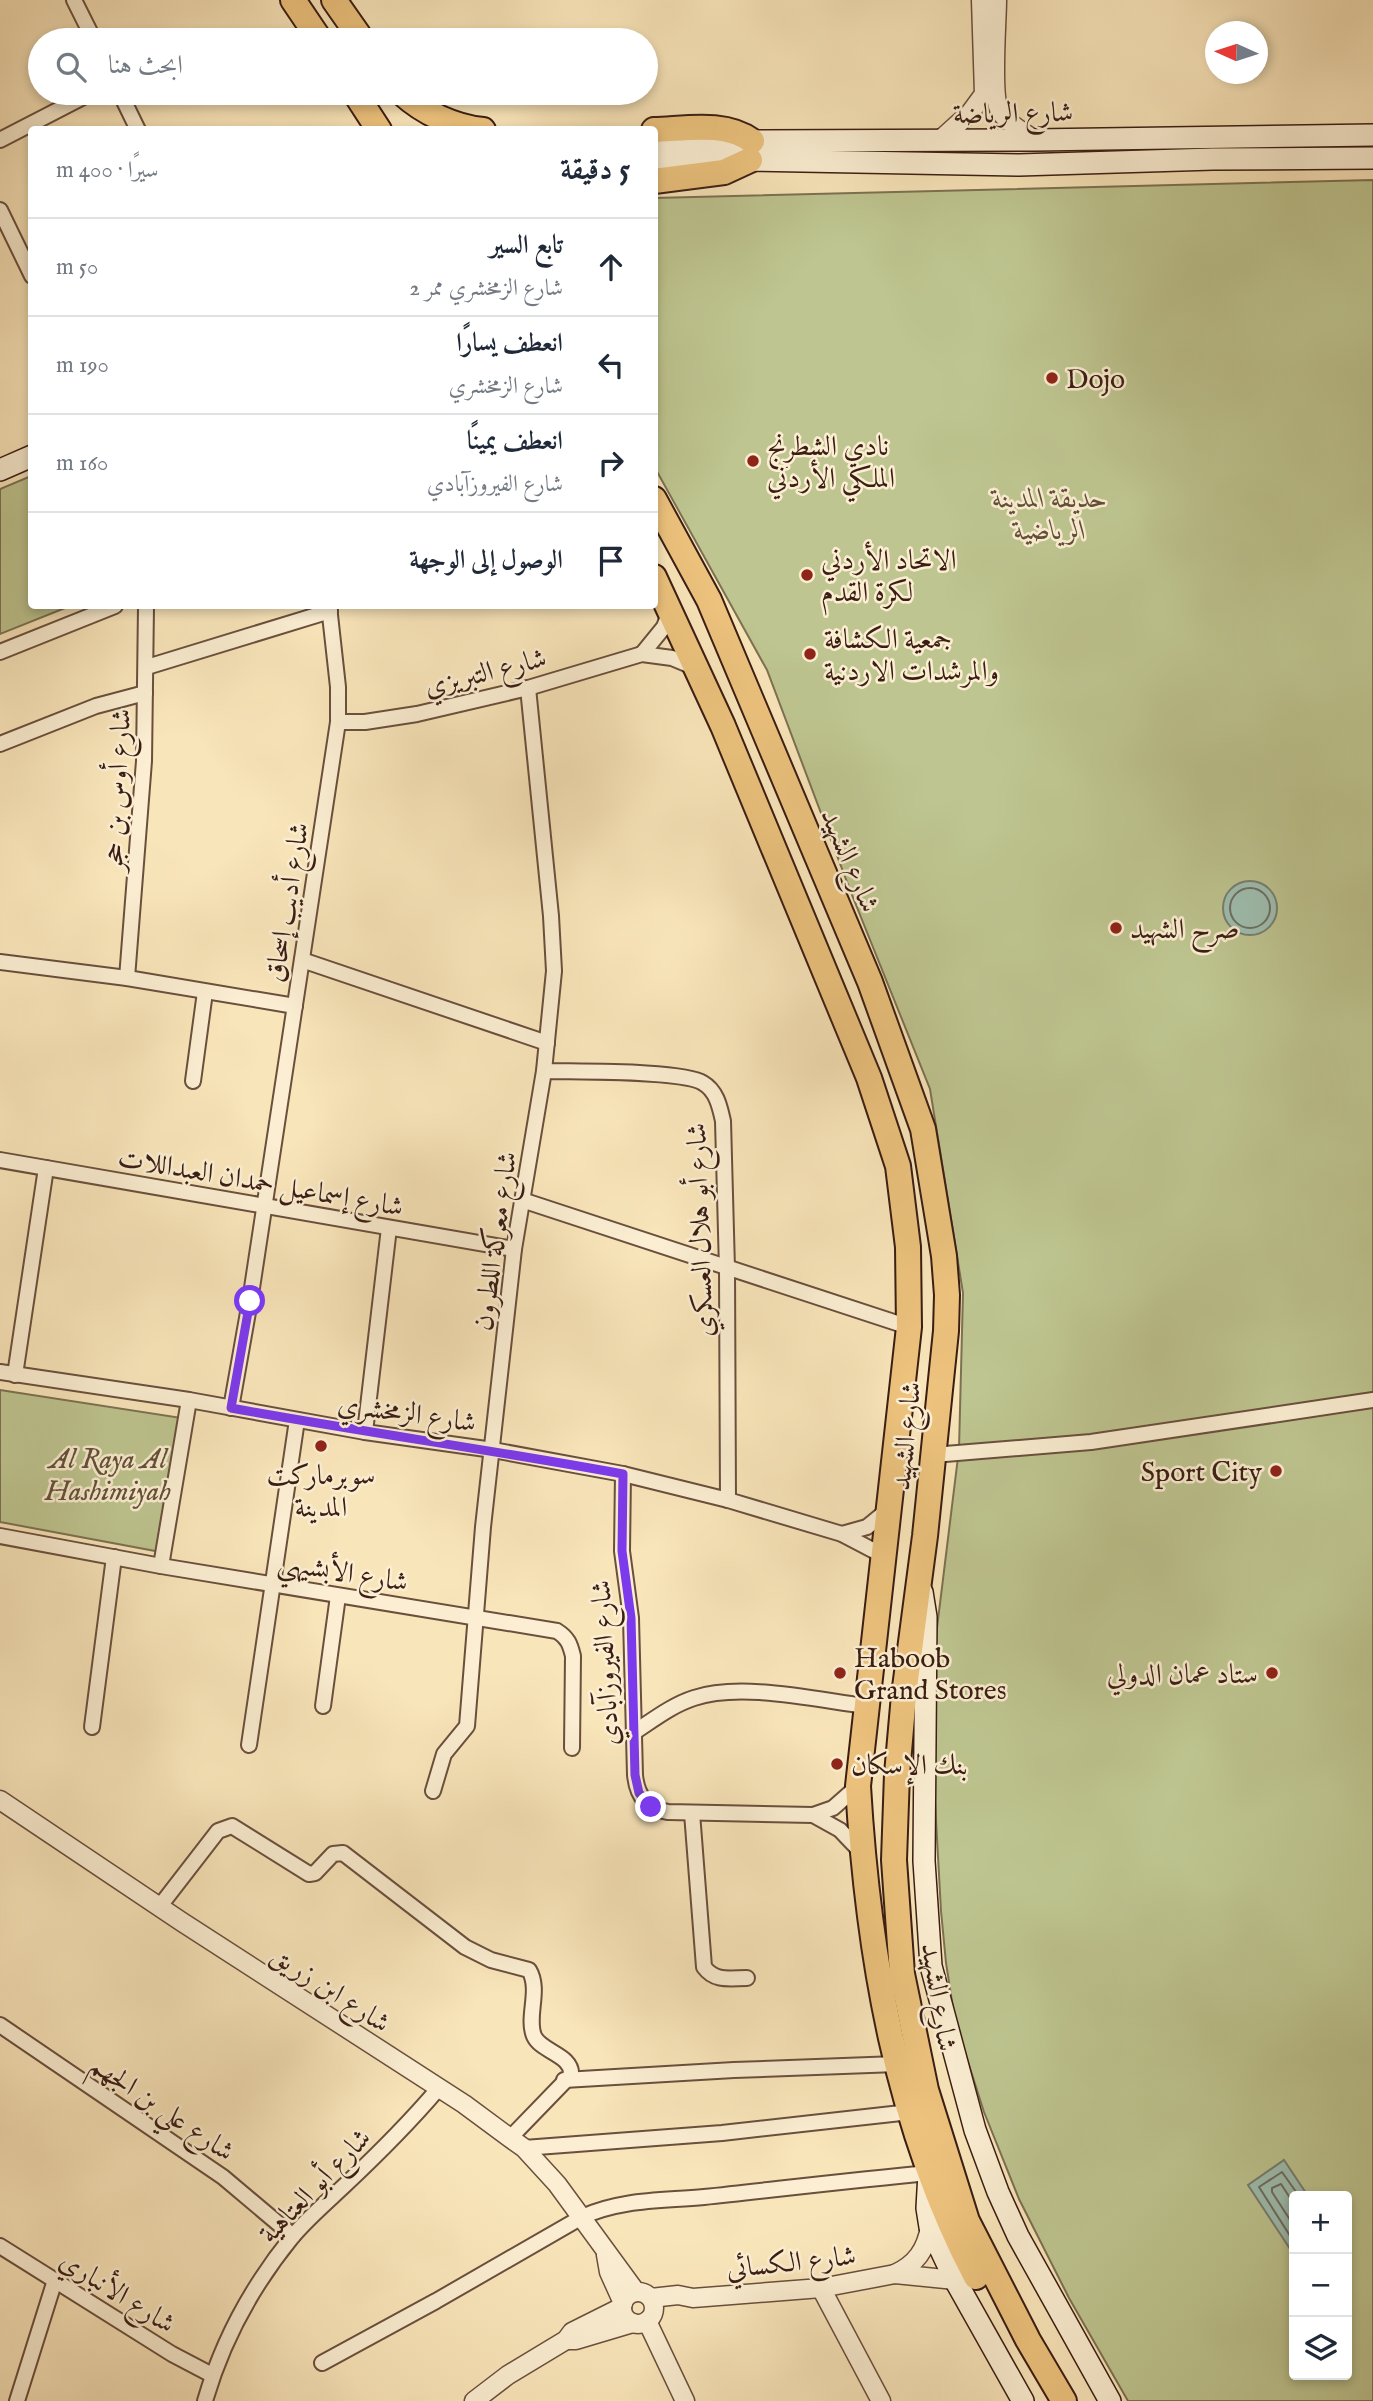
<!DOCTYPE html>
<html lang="ar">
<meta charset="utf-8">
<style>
body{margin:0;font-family:"IM FELL English",Amiri,serif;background:#f2f2f3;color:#1f2937;direction:rtl}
.controls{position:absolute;right:21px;bottom:21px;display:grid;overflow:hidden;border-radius:7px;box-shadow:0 4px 10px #0003}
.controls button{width:63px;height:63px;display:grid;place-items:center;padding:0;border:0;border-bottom:2px solid #e0e1e3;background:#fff;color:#1f2937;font:35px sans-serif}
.compass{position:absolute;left:1205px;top:21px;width:63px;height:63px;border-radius:50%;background:#fff;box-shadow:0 4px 10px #0003;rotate:273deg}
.stop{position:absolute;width:21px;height:21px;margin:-16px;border:5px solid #7c3aed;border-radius:50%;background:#fff}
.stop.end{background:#7c3aed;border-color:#fff;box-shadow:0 2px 7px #0008}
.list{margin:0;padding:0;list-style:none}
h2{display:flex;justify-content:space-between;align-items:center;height:91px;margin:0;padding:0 28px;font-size:30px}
h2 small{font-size:23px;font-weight:400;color:#747a83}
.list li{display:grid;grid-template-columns:46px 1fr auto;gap:21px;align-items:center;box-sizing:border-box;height:98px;padding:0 28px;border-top:2px solid #e0e1e3}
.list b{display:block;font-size:26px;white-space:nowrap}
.list p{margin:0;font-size:23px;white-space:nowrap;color:#747a83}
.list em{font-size:23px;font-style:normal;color:#747a83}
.icon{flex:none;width:38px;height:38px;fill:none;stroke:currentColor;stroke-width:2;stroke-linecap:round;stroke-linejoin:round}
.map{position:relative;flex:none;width:1373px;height:2401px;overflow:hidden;direction:ltr}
.search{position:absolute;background:#fff;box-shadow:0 4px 10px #0003;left:28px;top:28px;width:630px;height:77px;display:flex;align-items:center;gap:18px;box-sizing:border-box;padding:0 24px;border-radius:38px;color:#747a83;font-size:26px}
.panel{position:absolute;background:#fff;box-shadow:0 4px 10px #0003;left:28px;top:126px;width:630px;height:483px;border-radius:7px;direction:rtl}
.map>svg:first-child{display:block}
</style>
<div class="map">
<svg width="1373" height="2401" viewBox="0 0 1373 2401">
<rect width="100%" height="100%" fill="#f9e5ba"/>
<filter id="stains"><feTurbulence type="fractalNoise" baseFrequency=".00286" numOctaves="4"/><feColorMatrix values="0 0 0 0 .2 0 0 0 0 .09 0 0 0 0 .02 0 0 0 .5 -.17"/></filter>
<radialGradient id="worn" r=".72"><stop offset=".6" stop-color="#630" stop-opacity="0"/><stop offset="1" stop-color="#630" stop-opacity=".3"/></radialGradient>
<g fill="#bec590" stroke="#7c7152" stroke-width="2" fill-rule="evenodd">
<path d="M1373,180V2401H1128L1069,2298L1019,2199L984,2112L955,2021L946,1963L941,1911L929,1693L959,1449L963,1293L930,1089L850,890L767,670L655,468L654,198ZM1294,2196H1347V2375H1294Z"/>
<polygon points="31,476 32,606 70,606 0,634 0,489"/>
<polygon points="0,1390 188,1419 166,1553 0,1522"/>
</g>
<g fill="#9ebfb1" stroke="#767e72" stroke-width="2">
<circle cx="1250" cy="908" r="27"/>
<polygon points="1284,2160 1308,2196 1294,2196 1294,2255 1248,2185"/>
</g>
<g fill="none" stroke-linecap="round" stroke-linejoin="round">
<g stroke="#6c6e62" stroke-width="2">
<circle cx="1250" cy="908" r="20"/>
<polyline points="1294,2204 1281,2184 1272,2188 1272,2192 1294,2226"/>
<polyline points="1294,2242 1259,2187 1282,2172 1299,2196"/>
</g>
<g stroke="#6a4f3d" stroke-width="18">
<g id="minor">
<polyline points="74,0 94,40"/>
<polyline points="120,93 138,130"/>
<polyline points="0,140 91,93"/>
<polyline points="0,210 32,276"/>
<polyline points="0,652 115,606"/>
<polyline points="642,654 664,627 670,611"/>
<polyline points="147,667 330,611"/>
<polyline points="338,722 365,722 417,714 528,688 642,654 672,658 696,668"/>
<polyline points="0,744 96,706 145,693"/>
<polyline points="302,960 547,1043"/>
<polyline points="0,962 127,978 295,1006"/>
<polyline points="127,978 144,761 146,606"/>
<path d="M544,1071C575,1072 683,1070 703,1083C717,1091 720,1108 723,1121L727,1269L728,1500"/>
<polyline points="193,1081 205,992"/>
<polyline points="0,1160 514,1249"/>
<polyline points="522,1200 909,1327"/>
<polyline points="0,1372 189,1400 365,1432 493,1450 623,1474 728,1500 842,1534 884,1556"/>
<polyline points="15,1375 46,1168"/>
<polyline points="231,1408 250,1301 338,722 338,687 329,606"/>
<polyline points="365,1432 389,1228"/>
<polyline points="933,1455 1091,1442 1373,1400"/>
<path d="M623,1474L622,1551L631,1618L635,1775C637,1796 647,1809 668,1812L813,1815L833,1808L858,1786"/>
<polyline points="842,1534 867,1527 889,1509"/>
<path d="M0,1536L161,1566L557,1631C568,1638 570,1644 573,1656L572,1748"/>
<polyline points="161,1566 189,1400"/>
<polyline points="323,1706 338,1596"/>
<polyline points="92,1727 114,1557"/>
<path d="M633,1733C653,1720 672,1705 694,1698C741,1682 817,1700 866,1706"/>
<polyline points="249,1745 297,1420"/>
<polyline points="433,1791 444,1754 467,1726 483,1527 514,1249 544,1071 554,971 551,916 528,688"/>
<path d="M692,1813L704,1967C715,1982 730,1978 747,1978"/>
<polyline points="813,1815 840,1830 861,1852"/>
<path d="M160,1906L218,1831L232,1826L309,1874L315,1873L333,1854L343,1853L465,1947L491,1960L529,1970C541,1990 526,2017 534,2036C541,2052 573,2055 571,2075L510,2138"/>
<polyline points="0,2025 223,2177 293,2236"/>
<polyline points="564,2080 734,2070 897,2064"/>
<polyline points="524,2148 722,2133 910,2112"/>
<polyline points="0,2246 172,2354 212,2375"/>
<path d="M322,2363L436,2301L582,2217C621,2199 662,2201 704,2197C779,2189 854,2180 929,2173"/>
<polyline points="17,2401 55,2280"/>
<path d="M205,2401C222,2342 253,2285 292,2237C308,2218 328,2201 345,2185C378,2154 409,2123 438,2089"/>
</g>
</g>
<g stroke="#6a4f3d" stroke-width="21">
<g id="tertiary">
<path d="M997,0C997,22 991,93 999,109C1006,123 1023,132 1035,140"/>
<polyline points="939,141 970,113 984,94 981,0"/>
<polyline points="0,1800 182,1922 464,2104 510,2138 524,2148 557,2184 636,2292"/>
<polyline points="606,2255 609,2272 623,2303"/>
<path d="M895,2274C916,2264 926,2250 930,2227"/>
<polyline points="821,2288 881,2401"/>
<circle cx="638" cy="2308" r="16"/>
<polyline points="651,2298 678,2295 693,2298 821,2288 895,2274 955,2280"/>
<polyline points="647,2321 685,2401"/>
<polyline points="570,2340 576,2340 633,2323"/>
<polyline points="474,2401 508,2375 566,2340 572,2332 622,2307"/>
</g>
</g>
<g stroke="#3a1d13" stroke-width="24">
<g id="secondary">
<polyline points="654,149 752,141 1035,140 1373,135"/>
<polyline points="661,163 750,160 1019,165 1213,159 1373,158"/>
<polyline points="0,470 32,456"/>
<polyline points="922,1592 926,1617 924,1861 931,1966 975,2130 998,2192 1018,2236 1110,2401"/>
<polyline points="929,2173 927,2208 930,2227 955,2280 1023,2401"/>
</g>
</g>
<g stroke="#3a1d13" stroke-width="28">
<g id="trunk">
<polyline points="293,0 320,40"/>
<polyline points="334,0 362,40"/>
<polyline points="355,93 379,130"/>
<path d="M402,93C424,113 454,127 483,130"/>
<path d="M654,130C686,129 725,121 752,141"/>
<polyline points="654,181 724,172 750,160"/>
<polyline points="654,499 709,600 870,982 923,1129 944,1256 947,1295 946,1331 925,1536 904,1695 897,1774 894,1860 902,1974 926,2090 967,2221 1028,2340 1064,2401"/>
<path d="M654,577L723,726L869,1078L898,1166L908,1247L909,1327L858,1786C868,1955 897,2127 976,2277"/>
</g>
</g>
<use href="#minor" stroke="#fbeed2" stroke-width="14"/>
<use href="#tertiary" stroke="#fbeed2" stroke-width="18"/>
<use href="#secondary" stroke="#fbeed2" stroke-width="21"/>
<use href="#trunk" stroke="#ecc27d" stroke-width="24"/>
</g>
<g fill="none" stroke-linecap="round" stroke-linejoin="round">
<path stroke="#7c3aed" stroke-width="9" d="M250,1301L231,1408C362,1432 493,1450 623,1474L622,1551L631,1618L635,1775L639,1793L651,1807"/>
</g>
<g fill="#8f2418" stroke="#fbeed2" stroke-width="2.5">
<circle cx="1052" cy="378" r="7"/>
<circle cx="753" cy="461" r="7"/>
<circle cx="807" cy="575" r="7"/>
<circle cx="810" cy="654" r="7"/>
<circle cx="1116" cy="928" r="7"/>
<circle cx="321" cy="1446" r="7"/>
<circle cx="1276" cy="1471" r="7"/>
<circle cx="840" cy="1673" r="7"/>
<circle cx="1272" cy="1673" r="7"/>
<circle cx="837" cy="1764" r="7"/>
</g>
<g text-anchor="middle" stroke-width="5" stroke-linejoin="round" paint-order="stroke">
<g font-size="28" fill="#3a1d13" stroke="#fbeed2">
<text transform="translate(1013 112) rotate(-1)" y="10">شارع الرياضة</text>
<text transform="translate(485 671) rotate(-14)" y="10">شارع التبريزي</text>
<text transform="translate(116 790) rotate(-87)" y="10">شارع أوس بن حجر</text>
<text transform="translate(851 860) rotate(67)" y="10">شارع الشهيد</text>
<text transform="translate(286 902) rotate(-81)" y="10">شارع أديب إسحاق</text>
<text transform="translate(261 1181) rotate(10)" y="10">شارع إسماعيل حمدان العبداللات</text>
<text transform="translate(699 1230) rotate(-92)" y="10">شارع أبو هلال العسكري</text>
<text transform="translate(494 1241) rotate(-82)" y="10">شارع معركة اللطرون</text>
<text transform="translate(407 1412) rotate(8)" y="10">شارع الزمخشري</text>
<text transform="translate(905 1436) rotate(-84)" y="10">شارع الشهيد</text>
<text transform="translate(343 1571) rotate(9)" y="10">شارع الأبشيهي</text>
<text transform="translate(604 1663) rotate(-93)" y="10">شارع الفيروزآبادي</text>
<text transform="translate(331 1988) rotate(33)" y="10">شارع ابن زريق</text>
<text transform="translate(940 1997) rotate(81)" y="10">شارع الشهيد</text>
<text transform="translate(163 2107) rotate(34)" y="10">شارع علي بن الجهم</text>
<text transform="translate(314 2185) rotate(-46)" y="10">شارع أبو العتاهية</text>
<text transform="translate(791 2261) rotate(-6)" y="10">شارع الكسائي</text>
<text transform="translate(118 2291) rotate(32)" y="10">شارع الأنباري</text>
</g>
<g font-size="28" fill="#3a1d13" stroke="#fbeed2" text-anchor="start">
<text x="1066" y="388">Dojo</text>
<text x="767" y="455">نادي الشطرنج<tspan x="767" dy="32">الملكي الأردني</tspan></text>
<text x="821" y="569">الاتحاد الأردني<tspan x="821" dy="32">لكرة القدم</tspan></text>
<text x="824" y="648">جمعية الكشافة<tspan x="824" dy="32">والمرشدات الاردنية</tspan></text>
<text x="1130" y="938">صرح الشهيد</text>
<text x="1262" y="1481" text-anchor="end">Sport City</text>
<text x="321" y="1484" text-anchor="middle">سوبرماركت<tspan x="321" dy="32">المدينة</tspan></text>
<text x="854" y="1667">Haboob<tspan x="854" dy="32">Grand Stores</tspan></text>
<text x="1258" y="1683" text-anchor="end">ستاد عمان الدولي</text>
<text x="851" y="1774">بنك الإسكان</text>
</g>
<g font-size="28" font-style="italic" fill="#624f38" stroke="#fbeed2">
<text x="1050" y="507">حديقة المدينة<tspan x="1050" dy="32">الرياضية</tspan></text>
<text x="108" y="1468">Al Raya Al<tspan x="108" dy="32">Hashimiyah</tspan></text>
</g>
</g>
<rect width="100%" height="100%" filter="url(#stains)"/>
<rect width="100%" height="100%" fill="url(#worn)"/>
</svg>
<div class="controls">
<button>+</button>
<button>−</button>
<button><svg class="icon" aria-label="layers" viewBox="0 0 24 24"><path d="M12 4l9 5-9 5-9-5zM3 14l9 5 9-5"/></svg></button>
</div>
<svg class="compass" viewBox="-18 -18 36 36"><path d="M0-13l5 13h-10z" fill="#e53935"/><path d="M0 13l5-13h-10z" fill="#747a83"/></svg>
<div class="stop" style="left:250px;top:1301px"></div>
<div class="stop end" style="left:651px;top:1807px"></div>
<div class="search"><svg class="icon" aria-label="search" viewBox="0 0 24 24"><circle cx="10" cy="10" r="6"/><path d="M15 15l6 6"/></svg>ابحث هنا</div>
<section class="panel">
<h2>5 دقيقة<small>سيرًا · 400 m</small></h2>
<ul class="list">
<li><svg class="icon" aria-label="ahead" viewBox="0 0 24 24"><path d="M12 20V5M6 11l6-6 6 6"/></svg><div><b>تابع السير</b><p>شارع الزمخشري ممر 2</p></div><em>50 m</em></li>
<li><svg class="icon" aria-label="left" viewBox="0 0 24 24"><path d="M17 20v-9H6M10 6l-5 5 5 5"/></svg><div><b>انعطف يسارًا</b><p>شارع الزمخشري</p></div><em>190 m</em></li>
<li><svg class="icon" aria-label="right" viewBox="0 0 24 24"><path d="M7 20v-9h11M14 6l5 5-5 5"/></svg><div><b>انعطف يمينًا</b><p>شارع الفيروزآبادي</p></div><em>160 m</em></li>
<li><svg class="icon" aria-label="arrive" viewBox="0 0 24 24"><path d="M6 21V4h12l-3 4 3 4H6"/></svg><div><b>الوصول إلى الوجهة</b></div></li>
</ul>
</section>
</div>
